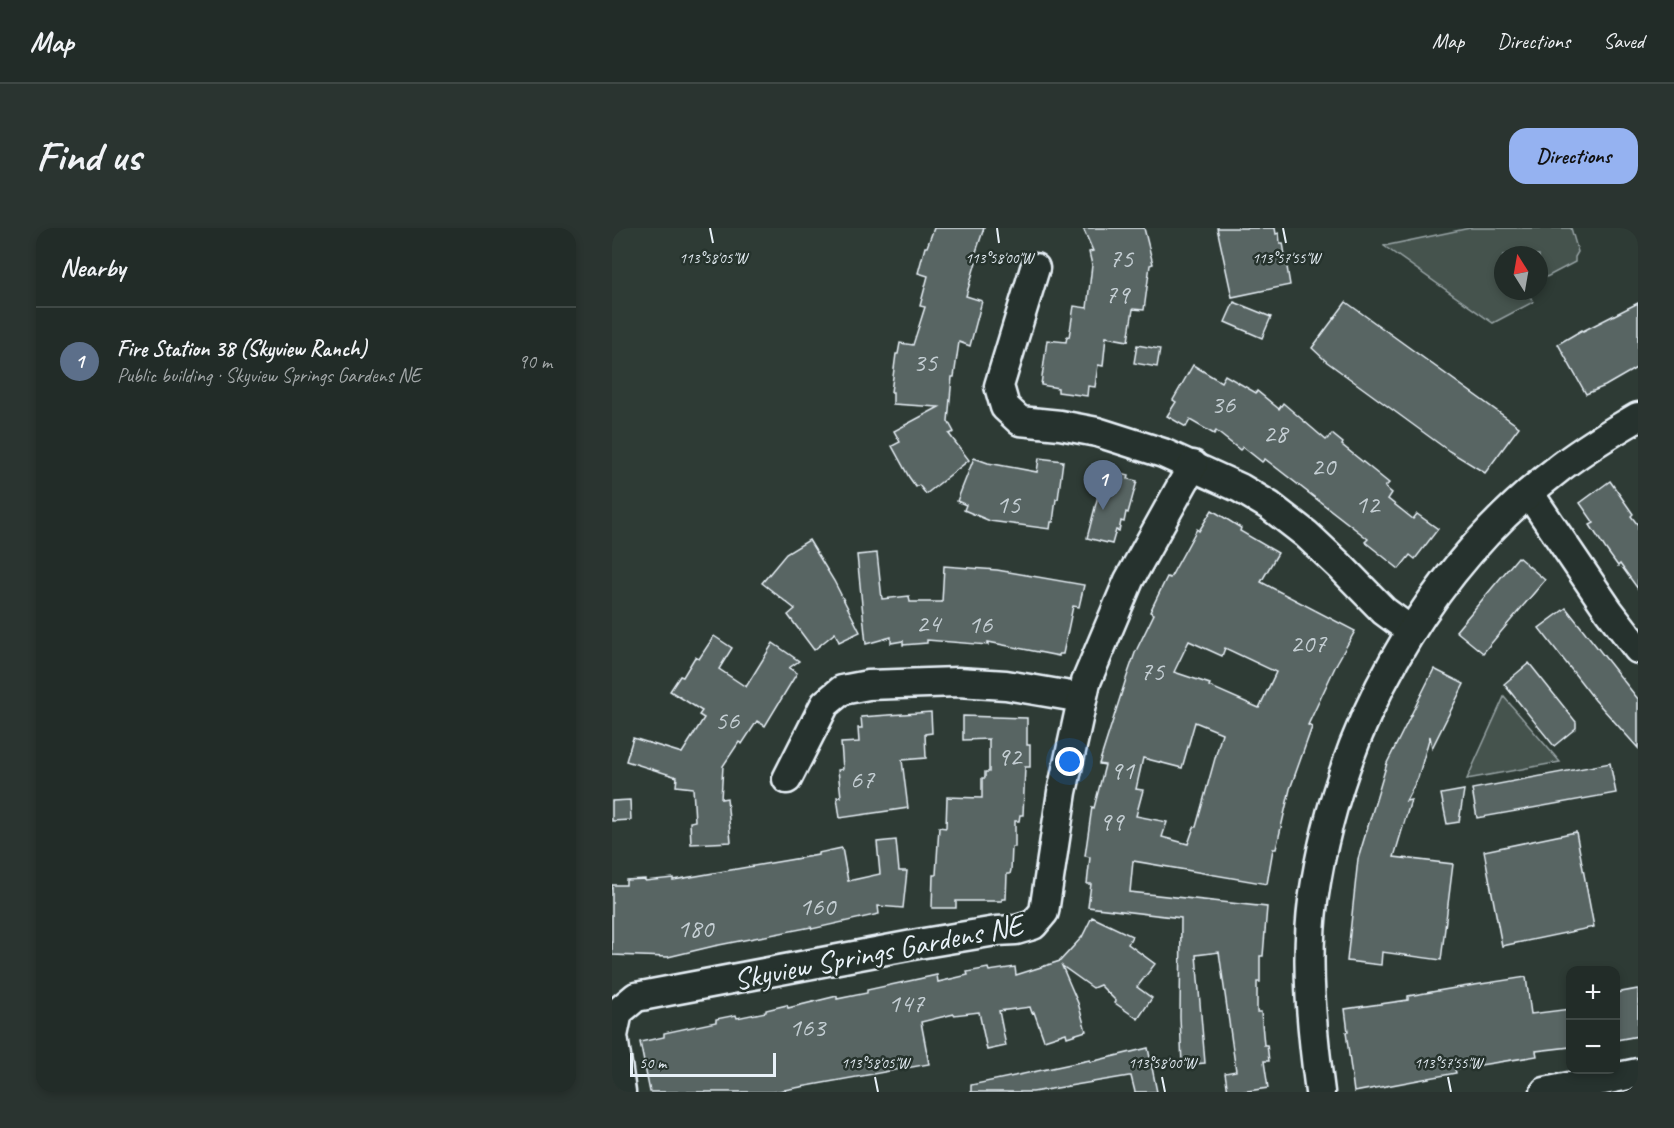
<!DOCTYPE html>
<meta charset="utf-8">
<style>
body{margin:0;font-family:Caveat,sans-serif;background:#2a3430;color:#f1f3f6}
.controls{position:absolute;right:18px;bottom:18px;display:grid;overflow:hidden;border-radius:12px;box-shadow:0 3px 9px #0003}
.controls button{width:54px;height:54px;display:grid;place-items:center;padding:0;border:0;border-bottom:2px solid #3f4845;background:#222c28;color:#f1f3f6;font:30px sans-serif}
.compass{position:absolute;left:882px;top:18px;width:54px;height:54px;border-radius:50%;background:#222c28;box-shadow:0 3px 9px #0003;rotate:349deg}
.scale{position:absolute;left:18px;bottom:15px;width:146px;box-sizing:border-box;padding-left:6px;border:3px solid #e8f1f8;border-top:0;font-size:16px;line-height:21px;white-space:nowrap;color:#e8f1f8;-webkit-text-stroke:4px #26332d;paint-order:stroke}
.you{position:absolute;left:458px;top:534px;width:21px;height:21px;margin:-15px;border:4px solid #fff;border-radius:50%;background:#1a73e8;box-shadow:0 0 0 9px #1a73e833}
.badge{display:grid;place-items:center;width:39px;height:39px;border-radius:50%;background:#95b2f1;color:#fff;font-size:20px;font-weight:700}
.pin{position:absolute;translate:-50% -50px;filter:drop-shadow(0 2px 3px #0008)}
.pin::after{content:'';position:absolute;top:32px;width:21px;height:18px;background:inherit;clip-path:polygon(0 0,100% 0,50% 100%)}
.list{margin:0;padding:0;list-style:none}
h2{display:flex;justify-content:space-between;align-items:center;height:78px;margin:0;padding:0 24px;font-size:26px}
h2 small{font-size:20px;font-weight:400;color:#a2a7a8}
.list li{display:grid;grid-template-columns:39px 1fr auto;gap:18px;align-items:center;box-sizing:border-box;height:108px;padding:0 24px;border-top:2px solid #3f4845}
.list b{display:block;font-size:22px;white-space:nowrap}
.list p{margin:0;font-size:20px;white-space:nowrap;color:#a2a7a8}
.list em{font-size:20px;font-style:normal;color:#a2a7a8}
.map{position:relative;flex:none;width:1026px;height:864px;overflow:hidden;border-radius:18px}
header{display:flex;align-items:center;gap:36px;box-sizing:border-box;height:84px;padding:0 30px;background:#222c28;border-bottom:2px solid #3f4845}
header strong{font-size:28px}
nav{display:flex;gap:33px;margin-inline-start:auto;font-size:21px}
.intro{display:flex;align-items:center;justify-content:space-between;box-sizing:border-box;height:144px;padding:0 36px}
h1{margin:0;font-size:42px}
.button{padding:15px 27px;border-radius:18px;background:#95b2f1;color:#111;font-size:21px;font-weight:700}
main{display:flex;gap:36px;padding:0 36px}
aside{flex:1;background:#222c28;border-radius:18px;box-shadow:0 3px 9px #0003}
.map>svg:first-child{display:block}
</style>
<header>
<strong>Map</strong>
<nav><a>Map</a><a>Directions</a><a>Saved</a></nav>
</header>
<div class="intro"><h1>Find us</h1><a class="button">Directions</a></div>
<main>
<aside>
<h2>Nearby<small></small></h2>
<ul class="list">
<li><span class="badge" style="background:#5c6f8a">1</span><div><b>Fire Station 38 (Skyview Ranch)</b><p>Public building · Skyview Springs Gardens NE</p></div><em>90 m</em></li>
</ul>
</aside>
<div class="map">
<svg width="1026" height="864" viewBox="0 0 1026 864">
<rect width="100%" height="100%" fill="#2e3b35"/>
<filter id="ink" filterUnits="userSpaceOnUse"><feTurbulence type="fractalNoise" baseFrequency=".0167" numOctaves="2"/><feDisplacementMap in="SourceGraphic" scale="12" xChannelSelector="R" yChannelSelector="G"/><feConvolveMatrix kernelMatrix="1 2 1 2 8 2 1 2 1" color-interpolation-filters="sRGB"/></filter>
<g filter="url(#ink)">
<g fill="#45524e" stroke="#96a2a3" stroke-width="1.5">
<polygon points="858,0 959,0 966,24 963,29 963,34 927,53 927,27 891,27 891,63 915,63 921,74 881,95 772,18"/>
<polygon points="892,469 948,534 855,551"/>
</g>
<g fill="#596563" stroke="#e8f1f8" stroke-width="1.5" fill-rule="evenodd">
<polygon points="322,0 372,0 361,33 364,34 354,68 370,73 358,118 347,114 342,149 340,149 336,193 342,204 337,206 357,232 314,266 307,257 304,259 297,249 280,218 288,214 282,203 327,179 281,176 281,164 279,164 284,126 286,126 288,115 301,117 313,79 308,78 316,48 306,45 313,19 315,19"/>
<polygon points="471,0 532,0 541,36 538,37 532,82 521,81 516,113 494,109 491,138 486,137 483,159 476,158 475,168 446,164 446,160 429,157 435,112 454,114 455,108 457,109 462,78 475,80 480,37 477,24 481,23"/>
<polygon points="605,0 663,0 664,6 667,5 668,15 671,15 678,57 620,69"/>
<polygon points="622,74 659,89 650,110 613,94"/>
<polygon points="734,74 907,199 873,245 837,223 715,134 700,120"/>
<polygon points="1026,75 1026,139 993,158 974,166 946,116 970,102 971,103"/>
<polygon points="525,117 548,121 545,139 522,135"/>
<polygon points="581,137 609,154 613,147 644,165 645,163 667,181 671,175 714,212 720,206 731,215 730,217 777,255 773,259 780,265 776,271 801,291 805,286 826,301 803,331 798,327 787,341 753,314 756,311 653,231 650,234 631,219 628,222 604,203 602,206 578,192 574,199 555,188 564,174 561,172"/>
<polygon points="362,230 376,235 425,244 427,230 451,233 446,271 444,271 441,294 439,294 438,301 378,293 352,282 354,277 345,273"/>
<polygon points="493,241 517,247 516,251 525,253 516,285 514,284 512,294 509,293 507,303 504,302 500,316 475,310"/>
<polygon points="998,253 1021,286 1019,288 1026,297 1026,361 1008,336 1006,338 993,320 978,297 982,295 968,275"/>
<path d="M600,282L629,300L628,303L666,325L649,354L743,403L725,435L696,497L700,499L678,561L664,621H661L655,656L521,633L518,664L655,679L651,728H648V754H645V784H649L652,817H655L657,833H652L656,860L629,864H616L613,845L624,843L607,724L584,727L593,835L570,837L568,789L569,690L476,679L479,656H475L478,629L473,628L480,579L482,580L493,537L487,536L513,454L523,425L542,386L538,384L555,349L558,350L585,301L587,303ZM577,413L610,428L613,420L664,444L647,480L597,458L598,456L562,444ZM583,494L610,505L584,599H582L576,616L550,609L555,594L524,588L531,562L524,561L531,530L570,540Z"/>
<polygon points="197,312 222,353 248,404 227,414 223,405 202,422 176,387 183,381 150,355 174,326"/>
<polygon points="265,325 270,371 297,368 298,374 330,374 332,338 385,342 472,357 467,379 461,378 451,426 447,426 447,428 376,414 376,417 315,412 315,415 291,417 291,413 279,415 279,409 254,416 245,327"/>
<polygon points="906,329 933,352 871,425 844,403"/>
<polygon points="954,380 1026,471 1026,520 983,472 927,400"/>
<polygon points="102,408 120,420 107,441 134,459 161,415 187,433 177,440 185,445 153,498 145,493 130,516 127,514 111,538 109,571 115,570 119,614 79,616 78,594 83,593 81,560 64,558 65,549 14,533 21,510 70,525 92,490 87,487 90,483 58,463 68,448 71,449 83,429 87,431"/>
<polygon points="917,435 964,494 964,500 942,518 892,456"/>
<polygon points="822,441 852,456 820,520 818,508 806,550 794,573 799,572 782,629 841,636 829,732 770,724 769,737 735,733 746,631 767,562 775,535"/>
<polygon points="319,484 320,505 313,506 314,530 290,532 296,580 228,590 225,569 229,569 226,542 231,541 229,515 247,514 246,500 250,500 249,489"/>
<polygon points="351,488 415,490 415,517 418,517 418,539 413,539 411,587 408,587 407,593 403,593 403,619 400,619 399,642 398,646 395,646 394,671 390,671 390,673 344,673 344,680 320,680 321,647 324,647 327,599 334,600 335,569 370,570 370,550 373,550 373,544 377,544 377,511 351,512"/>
<polygon points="998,535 1004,565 865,590 860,561"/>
<polygon points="852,562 847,594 835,596 829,566"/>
<polygon points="18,572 19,592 0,593 0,573"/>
<polygon points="964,604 982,699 890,718 872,623"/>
<polygon points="284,612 287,643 295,643 291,680 266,678 267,686 200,701 199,699 102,718 56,729 0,727 0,657 14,657 14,652 33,651 33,653 61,650 61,652 206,627 206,625 230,620 236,653 268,646 265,614"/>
<polygon points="480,689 520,708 516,716 543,736 525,759 540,770 526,791 503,775 504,773 488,757 481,760 450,738 466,775 474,803 455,809 454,805 432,812 422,784 420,785 418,779 387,783 394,818 375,822 367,784 342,787 342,786 309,794 317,836 161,864 38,864 28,814 52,809 52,805 104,794 104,791 124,787 125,790 154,784 154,782 175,777 176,780 225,768 225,771 255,765 255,762 325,747 326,754 356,747 355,744 376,740 377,743 403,739 404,747 448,733 470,709"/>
<polygon points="914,749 919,786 958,781 958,819 924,823 925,828 843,841 844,845 742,864 734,804 736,804 733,781 796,772 796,768 843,760"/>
<polygon points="1026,761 1026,808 1004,812 1004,765"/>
<polygon points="536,820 545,864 523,864 519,848 517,848 421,864 359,864 359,857 478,832 478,834"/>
</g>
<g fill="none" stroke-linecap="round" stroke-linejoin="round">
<g stroke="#e8f1f8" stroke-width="33">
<g id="minor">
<polyline points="423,40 387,158 393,179 408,193 448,197 485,204 551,225 628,260 658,278 694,306 728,338 772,383 799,403"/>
<polyline points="917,265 997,383 1026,421"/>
<polyline points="175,551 213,476 230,462 256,457 346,454 394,457 470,470"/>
<polyline points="9,864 1,808 6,784 24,769 306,716 384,703 404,702 421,697 432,684 450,564 474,454 517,352 581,237"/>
<path d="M708,864C700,803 693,734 701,673C725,504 812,342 950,238C974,220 1000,204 1026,189"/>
<polyline points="933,864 1026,845"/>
</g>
</g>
<use href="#minor" stroke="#26332d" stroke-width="28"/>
</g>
</g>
<path fill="none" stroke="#e8f1f8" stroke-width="2" d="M98,0L101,15M385,0L387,15M671,0L674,15M263,849L266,864M550,849L553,864M836,849L839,864"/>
<g text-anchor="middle" stroke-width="5" stroke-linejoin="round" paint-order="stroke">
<g font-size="27" fill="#c4ced3">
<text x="509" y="39">75</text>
<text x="505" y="75">79</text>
<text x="313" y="143">35</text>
<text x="611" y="185">36</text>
<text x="663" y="214">28</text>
<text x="711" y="247">20</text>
<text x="396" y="285">15</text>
<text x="755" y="285">12</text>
<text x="316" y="404">24</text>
<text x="368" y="405">16</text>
<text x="696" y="424">207</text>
<text x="540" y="452">75</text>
<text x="115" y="501">56</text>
<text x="397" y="537">92</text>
<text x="510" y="551">91</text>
<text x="250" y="560">67</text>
<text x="499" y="602">99</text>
<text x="205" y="687">160</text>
<text x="83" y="709">180</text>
<text x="294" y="784">147</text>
<text x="195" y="808">163</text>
</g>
<g font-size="30" fill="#e8f1f8" stroke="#26332d">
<text transform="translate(266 724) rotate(-11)" y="10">Skyview Springs Gardens NE</text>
</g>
</g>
<g font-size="15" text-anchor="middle" fill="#e8f1f8" stroke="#26332d" stroke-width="5" stroke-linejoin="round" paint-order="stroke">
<text x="101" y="35">113°58'05"W</text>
<text x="387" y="35">113°58'00"W</text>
<text x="674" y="35">113°57'55"W</text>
<text x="263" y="840">113°58'05"W</text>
<text x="550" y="840">113°58'00"W</text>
<text x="836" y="840">113°57'55"W</text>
</g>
</svg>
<div class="controls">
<button>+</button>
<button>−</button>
</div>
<svg class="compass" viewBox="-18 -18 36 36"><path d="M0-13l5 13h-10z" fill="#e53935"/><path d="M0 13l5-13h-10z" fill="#a2a7a8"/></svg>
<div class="scale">50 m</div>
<div class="you"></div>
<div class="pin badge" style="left:491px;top:282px;background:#5c6f8a">1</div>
</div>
</main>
